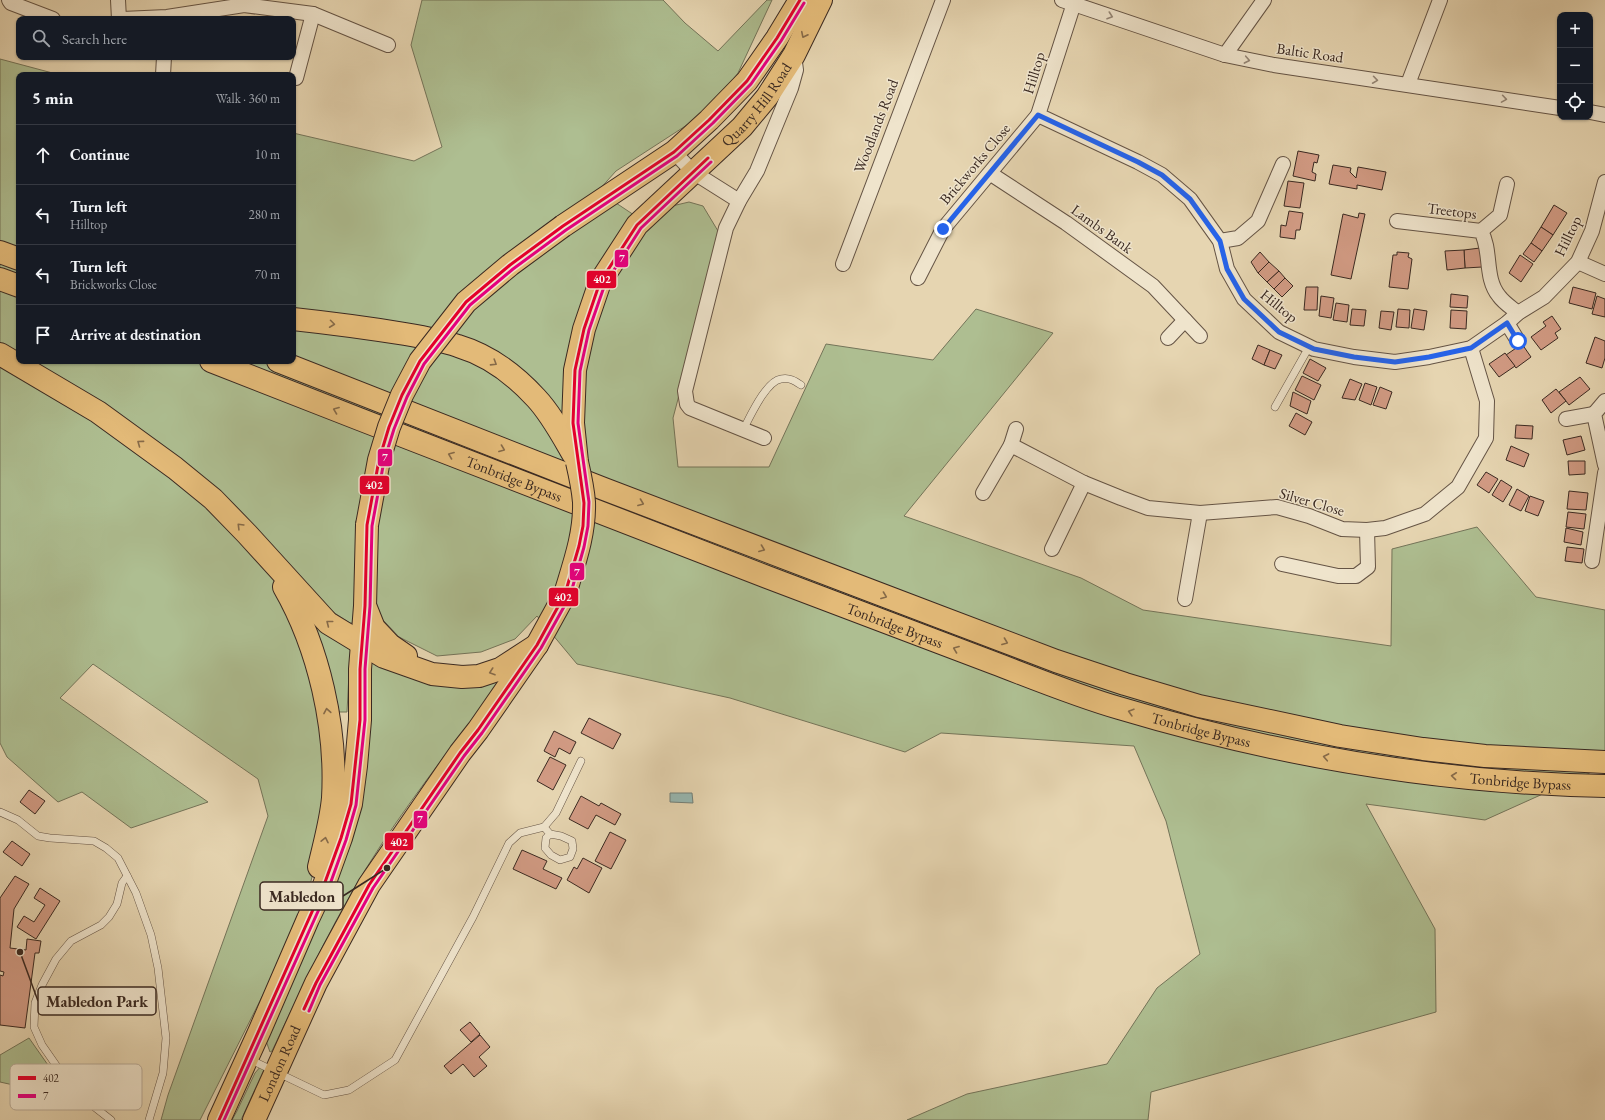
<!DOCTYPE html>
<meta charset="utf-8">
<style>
body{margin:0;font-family:"EB Garamond",serif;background:#242831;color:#f1f3f6}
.controls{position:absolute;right:12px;top:12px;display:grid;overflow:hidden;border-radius:8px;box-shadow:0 1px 3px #0004}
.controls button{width:36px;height:36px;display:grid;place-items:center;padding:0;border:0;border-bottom:1px solid #363941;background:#171b24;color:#f1f3f6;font:20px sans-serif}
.stop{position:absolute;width:12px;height:12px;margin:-9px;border:3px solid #2563eb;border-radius:50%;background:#fff}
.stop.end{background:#2563eb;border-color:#fff;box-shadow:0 1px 4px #0008}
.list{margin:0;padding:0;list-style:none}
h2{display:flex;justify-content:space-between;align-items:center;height:52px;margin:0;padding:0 16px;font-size:17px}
h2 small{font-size:13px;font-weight:400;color:#9ea1a6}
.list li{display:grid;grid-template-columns:26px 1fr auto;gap:12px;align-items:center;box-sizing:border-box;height:60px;padding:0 16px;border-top:1px solid #363941}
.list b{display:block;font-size:15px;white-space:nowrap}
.list p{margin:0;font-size:13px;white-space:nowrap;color:#9ea1a6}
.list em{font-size:13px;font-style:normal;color:#9ea1a6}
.icon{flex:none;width:22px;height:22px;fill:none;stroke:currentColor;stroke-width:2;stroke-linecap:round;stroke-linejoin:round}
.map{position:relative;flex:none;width:1605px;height:1120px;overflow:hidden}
.search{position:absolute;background:#171b24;box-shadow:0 1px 3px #0004;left:16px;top:16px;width:280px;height:44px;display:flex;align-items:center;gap:10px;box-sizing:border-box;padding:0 14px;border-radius:8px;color:#9ea1a6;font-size:15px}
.panel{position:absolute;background:#171b24;box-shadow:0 1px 3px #0004;left:16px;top:72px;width:280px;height:292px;border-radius:8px}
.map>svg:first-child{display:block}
</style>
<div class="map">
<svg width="1605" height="1120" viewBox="0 0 1605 1120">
<rect width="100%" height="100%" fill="#e6d5b1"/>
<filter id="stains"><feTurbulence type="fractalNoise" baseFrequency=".005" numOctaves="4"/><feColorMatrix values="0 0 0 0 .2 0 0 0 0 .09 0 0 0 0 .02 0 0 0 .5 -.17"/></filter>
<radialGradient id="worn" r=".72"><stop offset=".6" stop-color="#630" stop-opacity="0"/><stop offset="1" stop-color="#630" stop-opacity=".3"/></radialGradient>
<g fill="#aebe91" stroke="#747459">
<polygon points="422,0 663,0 685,23 718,51 767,0 772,0 738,73 707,112 616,171 598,191 634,215 689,202 703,206 721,236 673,418 678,467 769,467 826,344 933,360 976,309 1053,333 904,516 1081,578 1143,610 1391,646 1392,549 1477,527 1536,597 1605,610 1605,766 1485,820 1366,804 1435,929 1436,1012 1151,1092 1148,1120 907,1120 967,1094 1107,1064 1157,988 1200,954 1166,821 1134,746 941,733 905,752 730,698 577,664 537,616 515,639 481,652 437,656 399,637 384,621 350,623 330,610 301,634 327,751 324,829 308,893 270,981 200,1120 161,1120 168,1095 268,816 258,779 93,664 60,698 208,802 131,828 82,792 58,802 7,757 0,743 0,59 60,75 19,75 19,361 293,361 293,133 414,161 442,147 411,45"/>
<polygon points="311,620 354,645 349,673 347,712 339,712 328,664"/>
<path d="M369,653C396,665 435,691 464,687C478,685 493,678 506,674C464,731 420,786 381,845C338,910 305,981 272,1051L270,1052L265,1038L317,918Z"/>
<polygon points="29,1038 62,1085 54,1094 0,1082 0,1055"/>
<polygon points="266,1065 241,1120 232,1120 237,1111 255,1073 261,1066"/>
</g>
<polygon fill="#97b8b2" stroke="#727f78" points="670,793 692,793 693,803 670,802"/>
<g fill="#d29b84" stroke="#3a2921">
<polygon points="1298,151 1319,155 1317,163 1314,162 1312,172 1316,174 1315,181 1293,176"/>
<polygon points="1333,165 1351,168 1350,172 1356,178 1358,167 1386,172 1382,190 1357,185 1357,189 1329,184"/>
<polygon points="1288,181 1304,183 1300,208 1284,206"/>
<polygon points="1554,205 1567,213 1553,235 1541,227"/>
<polygon points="1289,211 1303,213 1300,230 1296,230 1295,239 1280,237 1281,225 1286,226"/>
<polygon points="1359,213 1365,214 1351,279 1331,275 1343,214 1358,218"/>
<polygon points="1541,227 1553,235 1542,251 1531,243"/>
<polygon points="1531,243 1542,251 1534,262 1523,254"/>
<polygon points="1480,248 1482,267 1465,268 1464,250"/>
<polygon points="1464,250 1465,268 1447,270 1445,251"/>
<polygon points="1260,252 1269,262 1258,273 1251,262"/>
<polygon points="1397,252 1409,253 1408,257 1412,259 1408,289 1389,287 1393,255 1397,255"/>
<polygon points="1520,255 1533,264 1521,282 1509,273"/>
<polygon points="1269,262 1279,271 1267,282 1258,273"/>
<polygon points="1279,271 1285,278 1274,289 1267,282"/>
<polygon points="1285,278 1293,286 1282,297 1274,289"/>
<polygon points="1306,287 1318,287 1317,310 1304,310"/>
<polygon points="1573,287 1596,293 1592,309 1569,303"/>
<polygon points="1451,294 1468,296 1467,308 1450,307"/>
<polygon points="1321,296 1334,298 1331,318 1319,316"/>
<polygon points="1597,296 1605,299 1605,317 1592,314"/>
<polygon points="1336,303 1349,305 1347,322 1333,320"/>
<polygon points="1352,309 1366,310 1364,326 1350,325"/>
<polygon points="1398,309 1410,310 1409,328 1396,327"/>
<polygon points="1414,309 1427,311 1424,330 1411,328"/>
<polygon points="1451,310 1467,311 1466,329 1450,328"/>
<polygon points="1381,311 1394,312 1391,330 1379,328"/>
<polygon points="1552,316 1561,329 1555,333 1558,338 1541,350 1531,337 1546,326 1543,322"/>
<polygon points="1595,337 1605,341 1605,358 1602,368 1586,363"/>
<polygon points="1522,344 1531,357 1516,368 1506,355"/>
<polygon points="1258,345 1270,350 1264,365 1252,359"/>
<polygon points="1270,350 1282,355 1275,369 1264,365"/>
<polygon points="1505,353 1515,366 1499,377 1489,364"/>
<polygon points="1310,359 1326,368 1318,381 1303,373"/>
<polygon points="1302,376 1321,385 1314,400 1295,390"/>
<polygon points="1580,377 1590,389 1569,405 1559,392"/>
<polygon points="1350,379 1362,384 1355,400 1342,398"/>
<polygon points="1365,383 1377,387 1371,405 1359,400"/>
<polygon points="1380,387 1392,392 1386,409 1373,405"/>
<polygon points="1556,389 1566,401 1551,413 1542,400"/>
<polygon points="1293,392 1311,401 1307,414 1290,406"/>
<polygon points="1296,413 1312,422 1305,435 1289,426"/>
<polygon points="1516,425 1533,426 1532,439 1515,438"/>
<polygon points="1581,436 1585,450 1567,455 1563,440"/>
<polygon points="1511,446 1529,454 1524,467 1506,460"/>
<polygon points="1568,461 1585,461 1585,474 1569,475"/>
<polygon points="1486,472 1498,479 1489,493 1477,485"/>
<polygon points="1501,480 1512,487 1503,502 1492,495"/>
<polygon points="1517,489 1529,496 1521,511 1509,505"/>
<polygon points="1569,491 1588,493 1586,510 1567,509"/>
<polygon points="1530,496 1544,501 1538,516 1525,511"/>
<polygon points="1568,512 1586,514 1584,529 1566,527"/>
<polygon points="1566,528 1583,532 1581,545 1564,542"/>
<polygon points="1567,547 1584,549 1582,563 1565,561"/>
<polygon points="589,718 621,734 613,749 581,733"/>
<polygon points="554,731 576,742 570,754 559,748 555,757 544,751"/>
<polygon points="550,757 566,765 553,790 537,781"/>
<polygon points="29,790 45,801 35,814 20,802"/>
<polygon points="581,796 599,806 601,803 621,814 615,825 596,815 588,829 569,819"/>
<polygon points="610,832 626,840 611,869 595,861"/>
<polygon points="12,841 30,854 22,866 3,852"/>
<polygon points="522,850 547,861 543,869 562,878 556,889 513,869"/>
<polygon points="583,858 602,868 589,893 567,880 574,867 577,869"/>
<polygon points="15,876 29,884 14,909 10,948 26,950 27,939 41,941 39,953 35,953 25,1028 0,1025 0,975 3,976 4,972 0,971 0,898"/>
<polygon points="40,888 60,901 36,939 17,927 24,916 34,922 45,905 34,898"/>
<polygon points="470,1022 480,1034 471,1042 460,1030"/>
<polygon points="480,1035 490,1047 479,1057 487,1066 474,1077 463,1064 451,1074 444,1066"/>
</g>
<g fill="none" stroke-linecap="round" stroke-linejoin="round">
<g stroke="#655445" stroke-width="8">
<g id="service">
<polyline points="1275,407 1309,347"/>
<path d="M743,430C750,417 766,381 781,379C789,377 795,381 801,385"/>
<polyline points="0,812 18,820 38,836 50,838 94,841 106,848 118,858 136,893 151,935 158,968 166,1038 163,1073 149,1120"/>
<polyline points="544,827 550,834 561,836 572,841 573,849 570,857 560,860 551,855 545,848 546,838 550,834"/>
<polyline points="249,1059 324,1095 349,1090 395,1060 473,917 509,843 520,833 544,827 556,813 581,761"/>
<polyline points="111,1120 74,1091 42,1045 34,1027 35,1003 42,985 56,959 71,941 101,925 109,917 117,904 122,883 127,876"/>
</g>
</g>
<g stroke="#655445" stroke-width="16">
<g id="minor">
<polyline points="9,0 11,3 53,19"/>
<polyline points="118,0 119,19"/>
<polyline points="1062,0 1225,55 1274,65 1560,108"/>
<polyline points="1075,0 1038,115 1138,162 1162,175 1190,199 1220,241 1227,269 1244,299 1279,332 1314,349 1354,357 1395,362 1429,357 1471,348 1507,323 1518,313 1544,297 1578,262 1592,231 1605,182"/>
<polyline points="122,19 167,17 244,5 313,14 388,45"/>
<polyline points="1225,55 1264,0"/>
<polyline points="163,75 164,57"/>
<polyline points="296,78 313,14"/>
<polyline points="1408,84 1440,0"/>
<polyline points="1590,112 1605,115"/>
<polyline points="674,152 693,172 739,201"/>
<polyline points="991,174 1066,223 1153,286 1200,336"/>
<path d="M1397,221L1481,231C1492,251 1484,278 1499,296C1504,303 1512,308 1518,313"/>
<polyline points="1481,231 1500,215 1507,184"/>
<polyline points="1220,241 1238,238 1258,221 1283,164"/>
<polyline points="1578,262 1605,274"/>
<polyline points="843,264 943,0"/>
<polyline points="918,278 943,229 1038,115"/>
<polyline points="1507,323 1518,341"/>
<polyline points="1168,338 1185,320"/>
<polyline points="1605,401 1594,414 1605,465"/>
<polyline points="1566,419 1594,414"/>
<polyline points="764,438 690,408 687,404 685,391 726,228 739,201 757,171 791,88 796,70 794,55"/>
<polyline points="1011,445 1016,429"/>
<polyline points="983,493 1011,445 1084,483 1121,498 1148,508 1200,513 1277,507 1309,516 1342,529 1367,530 1385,528 1425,514 1458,487 1486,438 1487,401 1471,348"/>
<polyline points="1052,549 1084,483"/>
<polyline points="1592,561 1605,473"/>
<polyline points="1282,564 1338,576 1356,576 1368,567 1367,530"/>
<polyline points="1185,599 1200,513"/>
</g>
</g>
<g stroke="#3a2921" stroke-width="24">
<g id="trunk">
<polyline points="563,226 674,152 709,120 747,81 777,38 800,0"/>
<polyline points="0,252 19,259"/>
<polyline points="0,279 19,286"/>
<path d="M293,319C330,323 368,328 405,334C423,337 441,340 458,346C488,355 515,375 536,398C551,414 562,435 573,454"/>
<polyline points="0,354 98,412 175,468 213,499 247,534 328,623 384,657 432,674 462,677 479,676 500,669 537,645"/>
<path id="s1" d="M211,361C396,434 582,505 767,577C843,606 919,635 994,663C1036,679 1077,696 1119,708C1276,755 1441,783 1605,786"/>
<polyline points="278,361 604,489 940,617 1056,661 1125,684 1199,706 1340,736 1423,749 1485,756 1605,762"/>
<path id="s2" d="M577,462L573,423L575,370L584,329L600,282L637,225L742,127L767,97L794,55L821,0"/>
<path d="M284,587C319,648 337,728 333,798C331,821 324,845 319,867"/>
<polyline points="366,608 374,628 390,645 406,656"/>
<polyline points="219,1120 260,1030 308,919 324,885 341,838 351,804 356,766 360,720 360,669 365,606 367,525"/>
<path id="s3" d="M254,1120L316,983L369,885L460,753L478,730L537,645L565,594"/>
</g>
</g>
<use href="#service" stroke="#efe4cc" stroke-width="7"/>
<use href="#minor" stroke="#efe4cc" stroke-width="14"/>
<use href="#trunk" stroke="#e3ba78" stroke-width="22"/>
<g stroke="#3a2921" stroke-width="24" stroke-linecap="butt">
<g id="trunk-bridge">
<polyline points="367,525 379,460 389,427 402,395 420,361 466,302 510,265 563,226"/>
<path d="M565,594C574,564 585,534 584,502C583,489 580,475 577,462"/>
</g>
</g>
<use href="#trunk-bridge" stroke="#e3ba78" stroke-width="22"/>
<g stroke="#efe4cc" stroke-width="6">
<g id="bus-1">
<polyline points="304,1009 316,983 369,885 460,753 478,730 537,645 565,594 579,546 583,526 584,503 573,423 575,370 584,329 600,282 637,225 708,158"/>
<polyline points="219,1120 324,885 341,838 351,804 360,720 360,669 365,606 367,525 379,460 389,427 402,395 420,361 466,302 510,265 563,226 674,152 709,120 747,81 777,38 800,0"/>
</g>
</g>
<g stroke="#efe4cc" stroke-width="6">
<g id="bus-2">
<polyline points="309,1011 320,985 373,888 464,756 482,733 541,648 570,596 584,547 588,526 589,502 578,423 580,371 589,330 605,284 641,228 711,162"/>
<polyline points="224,1120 329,887 346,840 356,805 365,720 365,669 370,606 372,526 384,461 394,429 407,397 424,364 470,305 513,269 566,230 677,156 713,123 751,84 781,41 804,3"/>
</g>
</g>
<use href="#bus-1" stroke="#e4002b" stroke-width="3"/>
<use href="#bus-2" stroke="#e5007d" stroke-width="3"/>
</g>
<defs><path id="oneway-chevron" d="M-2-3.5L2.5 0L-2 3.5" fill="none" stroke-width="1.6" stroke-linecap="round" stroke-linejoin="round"/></defs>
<g stroke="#948676">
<use href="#oneway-chevron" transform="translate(1110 16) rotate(19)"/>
<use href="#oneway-chevron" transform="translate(1247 60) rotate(11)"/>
<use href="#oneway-chevron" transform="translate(1375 80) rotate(8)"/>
<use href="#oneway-chevron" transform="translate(1504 99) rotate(9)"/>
</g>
<g stroke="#866a48">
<use href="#oneway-chevron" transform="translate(804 35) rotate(116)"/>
<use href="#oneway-chevron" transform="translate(332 324) rotate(7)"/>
<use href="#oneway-chevron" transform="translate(494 363) rotate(32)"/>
<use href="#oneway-chevron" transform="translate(336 410) rotate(-159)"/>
<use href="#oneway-chevron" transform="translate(140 443) rotate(-144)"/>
<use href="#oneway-chevron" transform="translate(502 449) rotate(21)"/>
<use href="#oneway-chevron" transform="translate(451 455) rotate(-159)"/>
<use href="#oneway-chevron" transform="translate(641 503) rotate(21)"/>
<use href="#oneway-chevron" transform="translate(240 526) rotate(-135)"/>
<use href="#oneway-chevron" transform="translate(762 549) rotate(21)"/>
<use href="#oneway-chevron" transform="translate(884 596) rotate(21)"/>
<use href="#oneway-chevron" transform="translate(329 623) rotate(-142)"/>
<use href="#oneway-chevron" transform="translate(1005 642) rotate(21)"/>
<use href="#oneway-chevron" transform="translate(956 649) rotate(-159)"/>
<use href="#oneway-chevron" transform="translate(492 672) rotate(161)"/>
<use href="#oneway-chevron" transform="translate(327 711) rotate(-100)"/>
<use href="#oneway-chevron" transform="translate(1131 712) rotate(-164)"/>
<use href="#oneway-chevron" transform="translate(1326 757) rotate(-169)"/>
<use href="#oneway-chevron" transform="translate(1454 776) rotate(-174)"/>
<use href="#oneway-chevron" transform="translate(325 840) rotate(-78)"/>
</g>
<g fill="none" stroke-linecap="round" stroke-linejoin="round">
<polyline stroke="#2563eb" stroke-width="5" points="943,229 1038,115 1138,162 1162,175 1190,199 1220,241 1227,269 1244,299 1279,332 1314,349 1354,357 1395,362 1429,357 1471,348 1507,323 1518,341"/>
</g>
<g text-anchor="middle" stroke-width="3" stroke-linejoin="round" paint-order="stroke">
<g font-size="15" fill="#3a2921" stroke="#efe4cc">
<text transform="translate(1310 53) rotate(8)" y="5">Baltic Road</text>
<text transform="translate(1034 73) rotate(-73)" y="5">Hilltop</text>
<text dy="5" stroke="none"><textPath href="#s2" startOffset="422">Quarry Hill Road</textPath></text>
<text transform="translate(876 126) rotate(-69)" y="5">Woodlands Road</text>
<text transform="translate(975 164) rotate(-50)" y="5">Brickworks Close</text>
<text transform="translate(1452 211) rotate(7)" y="5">Treetops</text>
<text transform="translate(1102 229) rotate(36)" y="5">Lambs Bank</text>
<text transform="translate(1568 236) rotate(-64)" y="5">Hilltop</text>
<text transform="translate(1279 306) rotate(39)" y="5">Hilltop</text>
<text dy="5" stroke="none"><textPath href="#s1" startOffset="325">Tonbridge Bypass</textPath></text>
<text transform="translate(1312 502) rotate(16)" y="5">Silver Close</text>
<text dy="5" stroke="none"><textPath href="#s1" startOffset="733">Tonbridge Bypass</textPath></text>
<text dy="5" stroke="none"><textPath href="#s1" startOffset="1057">Tonbridge Bypass</textPath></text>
<text dy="5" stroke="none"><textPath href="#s1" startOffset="1381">Tonbridge Bypass</textPath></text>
<text dy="5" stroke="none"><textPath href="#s3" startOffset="62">London Road</textPath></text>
</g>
</g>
<rect x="10" y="1064" width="132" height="46" rx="6" fill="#efe4cc" stroke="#b9ac99" stroke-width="1"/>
<rect x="18" y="1076" width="18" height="4" fill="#e4002b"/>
<rect x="18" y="1094" width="18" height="4" fill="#e5007d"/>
<g font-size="11" fill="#3a2921">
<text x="43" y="1082">402</text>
<text x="43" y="1100">7</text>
</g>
<path fill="none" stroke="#3a2921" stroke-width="1.5" d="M387 868L343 896M20 952L38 1001"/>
<g fill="#3a2921" stroke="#efe4cc" stroke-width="1.5">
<circle cx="387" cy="868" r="4"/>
<circle cx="20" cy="952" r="4"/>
</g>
<g fill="#efe4cc" stroke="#3a2921" stroke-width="1.5">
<rect x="260" y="882" width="83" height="28" rx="4"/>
<rect x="38" y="987" width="118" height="28" rx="4"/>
</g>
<g font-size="16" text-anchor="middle" font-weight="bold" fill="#3a2921">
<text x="302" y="902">Mabledon</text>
<text x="97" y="1007">Mabledon Park</text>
</g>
<g stroke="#efe4cc" stroke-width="1.5">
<rect x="614" y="249" width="15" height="19" rx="4" fill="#e5007d"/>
<rect x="586" y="270" width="31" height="19" rx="4" fill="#e4002b"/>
<rect x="377" y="448" width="16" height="19" rx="4" fill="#e5007d"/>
<rect x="359" y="475" width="31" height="20" rx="4" fill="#e4002b"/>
<rect x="569" y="562" width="16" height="19" rx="4" fill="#e5007d"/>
<rect x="548" y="587" width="31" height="20" rx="4" fill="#e4002b"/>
<rect x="413" y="810" width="15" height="19" rx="4" fill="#e5007d"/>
<rect x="384" y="832" width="30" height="19" rx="4" fill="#e4002b"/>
</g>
<g font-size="11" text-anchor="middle" font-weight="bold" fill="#fff">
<text x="622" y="262">7</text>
<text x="602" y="283">402</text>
<text x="385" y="461">7</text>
<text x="374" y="489">402</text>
<text x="577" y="576">7</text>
<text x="563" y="601">402</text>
<text x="420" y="823">7</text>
<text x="399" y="846">402</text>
</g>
<rect width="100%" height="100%" filter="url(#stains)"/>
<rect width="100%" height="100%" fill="url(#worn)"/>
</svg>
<div class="controls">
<button>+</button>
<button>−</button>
<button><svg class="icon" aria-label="locate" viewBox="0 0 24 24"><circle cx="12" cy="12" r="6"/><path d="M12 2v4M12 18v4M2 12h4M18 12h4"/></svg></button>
</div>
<div class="stop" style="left:1518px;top:341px"></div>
<div class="stop end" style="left:943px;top:229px"></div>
<div class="search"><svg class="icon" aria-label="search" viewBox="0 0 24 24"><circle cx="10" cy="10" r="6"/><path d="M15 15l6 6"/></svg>Search here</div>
<section class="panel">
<h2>5 min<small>Walk · 360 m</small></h2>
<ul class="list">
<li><svg class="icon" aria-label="ahead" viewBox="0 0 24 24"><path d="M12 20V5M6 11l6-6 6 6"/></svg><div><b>Continue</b></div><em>10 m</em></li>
<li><svg class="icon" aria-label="left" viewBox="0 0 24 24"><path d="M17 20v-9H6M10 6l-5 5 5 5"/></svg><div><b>Turn left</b><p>Hilltop</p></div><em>280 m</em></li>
<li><svg class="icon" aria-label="left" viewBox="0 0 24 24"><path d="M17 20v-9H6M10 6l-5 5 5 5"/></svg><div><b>Turn left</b><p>Brickworks Close</p></div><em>70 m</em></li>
<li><svg class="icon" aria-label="arrive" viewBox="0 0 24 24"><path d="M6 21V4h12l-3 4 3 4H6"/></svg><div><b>Arrive at destination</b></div></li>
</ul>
</section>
</div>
